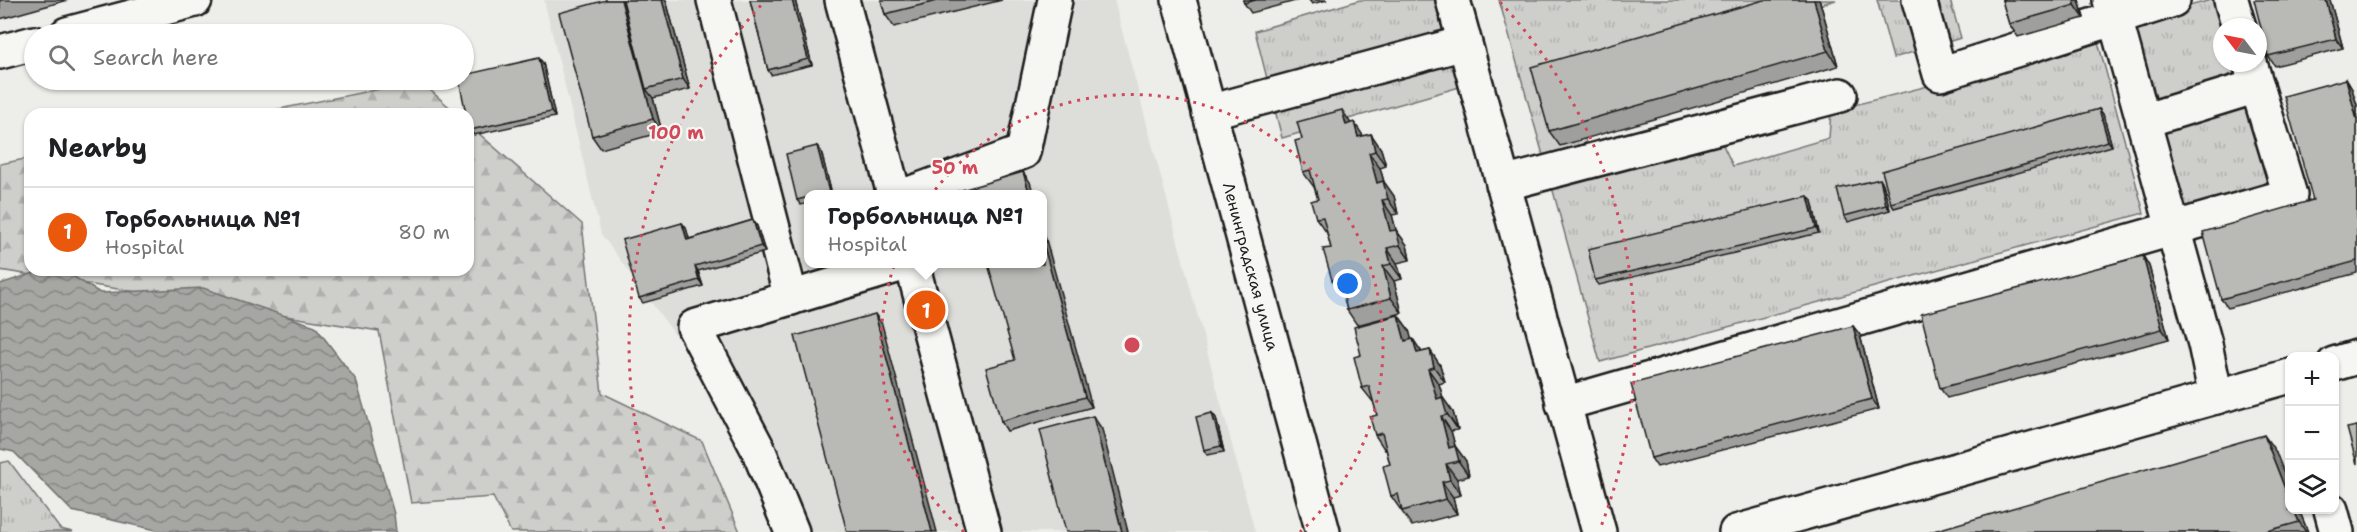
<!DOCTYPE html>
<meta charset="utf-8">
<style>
body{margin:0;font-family:"Shantell Sans",sans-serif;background:#f6f6f6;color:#202124}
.controls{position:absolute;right:18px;bottom:18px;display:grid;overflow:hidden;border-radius:12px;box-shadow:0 2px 4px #0004}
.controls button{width:54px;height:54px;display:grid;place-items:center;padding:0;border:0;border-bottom:2px solid #e0e0e0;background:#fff;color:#202124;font:30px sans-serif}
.compass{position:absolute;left:2213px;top:18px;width:54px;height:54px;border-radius:50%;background:#fff;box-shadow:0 2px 4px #0004;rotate:302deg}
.you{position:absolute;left:1348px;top:284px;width:21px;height:21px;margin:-15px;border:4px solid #fff;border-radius:50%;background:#1a73e8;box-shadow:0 0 0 9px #1a73e833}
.badge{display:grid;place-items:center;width:39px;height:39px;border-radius:50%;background:#ea580c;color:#fff;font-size:20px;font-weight:700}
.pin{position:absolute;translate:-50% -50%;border:3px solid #fff;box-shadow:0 2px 6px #0006}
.popup{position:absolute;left:804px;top:190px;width:243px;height:78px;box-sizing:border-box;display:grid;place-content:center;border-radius:12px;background:#fff;filter:drop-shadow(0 2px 4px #0005);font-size:20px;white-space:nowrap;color:#757577}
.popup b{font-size:22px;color:#202124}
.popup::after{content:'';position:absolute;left:50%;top:100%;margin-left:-12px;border:12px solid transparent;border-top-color:#fff}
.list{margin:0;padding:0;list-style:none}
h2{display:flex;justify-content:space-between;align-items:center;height:78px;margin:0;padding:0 24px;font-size:26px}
h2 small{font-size:20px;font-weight:400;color:#757577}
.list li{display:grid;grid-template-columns:39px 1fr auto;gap:18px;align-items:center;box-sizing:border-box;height:90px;padding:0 24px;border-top:2px solid #e0e0e0}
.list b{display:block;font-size:22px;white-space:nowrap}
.list p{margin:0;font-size:20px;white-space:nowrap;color:#757577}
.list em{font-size:20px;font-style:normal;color:#757577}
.icon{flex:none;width:33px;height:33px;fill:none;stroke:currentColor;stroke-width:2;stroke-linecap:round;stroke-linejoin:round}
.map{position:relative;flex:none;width:2357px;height:532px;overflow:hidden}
.search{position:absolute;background:#fff;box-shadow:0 2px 4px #0004;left:24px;top:24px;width:450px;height:66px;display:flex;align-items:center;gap:15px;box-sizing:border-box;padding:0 21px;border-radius:33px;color:#757577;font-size:22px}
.panel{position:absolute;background:#fff;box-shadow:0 2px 4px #0004;left:24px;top:108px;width:450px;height:168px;border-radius:18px}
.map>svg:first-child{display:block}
</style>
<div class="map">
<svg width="2357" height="532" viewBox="0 0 2357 532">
<defs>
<pattern id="grass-tufts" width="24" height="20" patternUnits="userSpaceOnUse" patternTransform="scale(1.5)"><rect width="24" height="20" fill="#cececb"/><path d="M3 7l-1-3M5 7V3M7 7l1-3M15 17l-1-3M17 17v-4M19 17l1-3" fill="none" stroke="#b0b0ae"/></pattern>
<pattern id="forest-firs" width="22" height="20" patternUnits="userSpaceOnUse" patternTransform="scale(1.5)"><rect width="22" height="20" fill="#cececb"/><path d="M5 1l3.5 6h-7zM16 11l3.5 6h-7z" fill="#b0b0ae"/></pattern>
<pattern id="water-waves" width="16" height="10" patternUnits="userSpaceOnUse" patternTransform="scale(1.5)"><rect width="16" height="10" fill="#a6a6a3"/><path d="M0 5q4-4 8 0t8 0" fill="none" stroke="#868684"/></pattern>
</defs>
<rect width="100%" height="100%" fill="#edede9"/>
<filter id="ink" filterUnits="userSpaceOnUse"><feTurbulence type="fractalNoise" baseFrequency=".0167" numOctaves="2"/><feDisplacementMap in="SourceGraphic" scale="12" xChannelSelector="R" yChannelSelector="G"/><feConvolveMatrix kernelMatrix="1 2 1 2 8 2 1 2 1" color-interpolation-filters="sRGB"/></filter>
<g filter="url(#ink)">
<path fill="#ddddda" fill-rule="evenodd" d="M544,0H1114L1255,532H777L712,385L601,234ZM809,194H1043V264H809Z"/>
<g fill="url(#grass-tufts)" stroke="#757574" stroke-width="1.5">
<polygon points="1360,0 1446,0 1470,84 1282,138 1255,31"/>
<polygon points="1499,0 1836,0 1567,77 1586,143 1543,155"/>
<polygon points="1877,0 1950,0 1961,38 1893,58"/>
<polygon points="2211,0 2216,0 2222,27 2222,63 2234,63 2239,81 2150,105 2128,23"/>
<polygon points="2098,42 2144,213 1600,362 1552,187 1721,141 1733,166 1829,138 1831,111"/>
<polygon points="2245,103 2268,185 2180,210 2157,128"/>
<polygon points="9,461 60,529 73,532 0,532 0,463"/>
</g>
<g fill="url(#forest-firs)" stroke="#757574" stroke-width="1.5">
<polygon points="420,81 457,114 254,114"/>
<polygon points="468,124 582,224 602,393 702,441 740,532 511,532 493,497 411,503 379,331 0,270 0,164 30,158 30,270 468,270"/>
</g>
<polygon fill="url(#water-waves)" stroke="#6f6f6d" stroke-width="1.5" points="43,270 63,270 100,293 203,288 315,326 356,380 394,514 396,532 165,532 72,511 14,452 0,449 0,284"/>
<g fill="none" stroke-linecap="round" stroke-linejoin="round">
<g stroke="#1c1c1c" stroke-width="38">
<g id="minor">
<polyline points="714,0 791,298"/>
<polyline points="842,0 894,194"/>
<path id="s1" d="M1179,0L1323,532"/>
<polyline points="1453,0 1599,532"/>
<polyline points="1919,0 1940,74 2173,0"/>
<polyline points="2110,0 2205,344 2216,397"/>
<polyline points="2231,0 2239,27"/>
<polyline points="67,34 195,0"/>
<polyline points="0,52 34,43"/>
<polyline points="1209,112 1464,43"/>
<polyline points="2143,121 2257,86"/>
<polyline points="1503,184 1840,95"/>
<polyline points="909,194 1023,152 1055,0"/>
<polyline points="912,264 984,532"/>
<polyline points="2334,364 2357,357"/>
<polyline points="1563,404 2290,195 2250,63"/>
<polyline points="2331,510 2337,532"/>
<polyline points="792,532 758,449 694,327 903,264"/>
<polyline points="1736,532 2290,376"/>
</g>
</g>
<use href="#minor" stroke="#f6f6f2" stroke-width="33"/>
</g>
<g fill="#9f9f9d" stroke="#1c1c1c" stroke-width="1.5">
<polygon points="0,0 68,0 0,19"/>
<polygon points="606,0 666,0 690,89 653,98 662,132 601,149 592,136"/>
<polygon points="750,0 795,0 812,65 771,75 768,70"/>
<polygon points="881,0 1002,0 894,27 885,14"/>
<polygon points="1243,0 1299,0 1251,13 1244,3"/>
<polygon points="1309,0 1327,0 1312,4"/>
<polygon points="2002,0 2079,0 2084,18 2018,37 2009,24"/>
<polygon points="2330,0 2343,48 2275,66 2268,56"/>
<polygon points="1820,2 1838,66 1560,146 1549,131"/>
<polygon points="543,63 555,117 474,135 470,130"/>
<polygon points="2346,79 2352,89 2357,105 2357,273 2228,308 2221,299 2313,200"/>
<polygon points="2099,109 2103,114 2112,146 1894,208 1891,203"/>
<polygon points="1351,123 1363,136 1371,134 1381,149 1386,166 1380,168 1384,182 1394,196 1398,214 1392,215 1396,230 1407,245 1410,260 1397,263 1402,279 1394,281 1402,313 1357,325 1347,310 1343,294 1342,295 1332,280 1331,248 1327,233 1316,218 1318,199 1314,187 1303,172"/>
<polygon points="817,146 821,151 832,195 809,195 809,203 801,205 797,200"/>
<polygon points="1883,184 1890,210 1848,222 1844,216"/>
<polygon points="1812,201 1819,233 1599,285 1595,280"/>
<polygon points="753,220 757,226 765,252 698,271 703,286 643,303 639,298 682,223 686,228 689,239"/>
<polygon points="2143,256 2149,266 2169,339 1947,398 1940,388"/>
<polygon points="1043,264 1092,407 1007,431 1001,421 1015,360"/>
<polygon points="1398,315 1409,330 1411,339 1422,352 1430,350 1440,365 1445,382 1439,384 1443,398 1453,412 1458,430 1451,431 1455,446 1466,461 1469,476 1457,479 1461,495 1453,497 1457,514 1412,526 1391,496 1390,464 1386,449 1385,450 1375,435 1377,415 1374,403 1362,388 1361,355"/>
<polygon points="1853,326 1860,335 1879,409 1657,467 1651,458"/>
<polygon points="1212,413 1216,418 1224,452 1207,455 1204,450"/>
<polygon points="2276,452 2289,510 2299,510 2308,532 1930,532"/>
</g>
<g fill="#82827f" stroke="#1c1c1c" stroke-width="1.5">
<polygon points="621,0 623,0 646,89 653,98 662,132 653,119"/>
<polygon points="662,0 666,0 690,89 683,79"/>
<polygon points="792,0 795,0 812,65 808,59"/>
<polygon points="1814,0 1819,0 1820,2 1838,66 1828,51"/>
<polygon points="2074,0 2079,0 2084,18 2075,5"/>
<polygon points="2326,0 2330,0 2343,48 2336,39"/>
<polygon points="539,58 543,63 555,117 551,112"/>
<polygon points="2346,79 2352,89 2357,105 2357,120"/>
<polygon points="2099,109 2103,114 2112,146 2108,141"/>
<polygon points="1342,110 1352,125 1346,125"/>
<polygon points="1354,122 1364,137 1358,137"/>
<polygon points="1371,134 1381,149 1386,166 1375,151"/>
<polygon points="817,146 821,151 832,195 831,195 829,192"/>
<polygon points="1369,153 1380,168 1384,182 1394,196 1398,214 1377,183"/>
<polygon points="1023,172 1030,182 1034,195 1030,195"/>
<polygon points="1880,179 1883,184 1890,210 1886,205"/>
<polygon points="1808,196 1812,201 1819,233 1816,228"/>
<polygon points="1382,200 1392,215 1396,230 1407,245 1410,260 1390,231"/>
<polygon points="753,220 757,226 765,252 761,246"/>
<polygon points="682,223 686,228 691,245 687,240"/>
<polygon points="1043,229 1092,407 1085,397 1043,243"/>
<polygon points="1387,248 1397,263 1402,279 1391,264"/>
<polygon points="2143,256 2149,266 2169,339 2162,329"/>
<polygon points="695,266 698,271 703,286 699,280"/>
<polygon points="1383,266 1394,281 1402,313 1391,298"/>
<polygon points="875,314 882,324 937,532 932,532"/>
<polygon points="1398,315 1409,330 1416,356 1405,341"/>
<polygon points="1853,326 1860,335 1879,409 1872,399"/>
<polygon points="1413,339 1423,354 1417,353"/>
<polygon points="1430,350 1440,365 1445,382 1434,367"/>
<polygon points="1428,369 1439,384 1443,398 1453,412 1458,430 1437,399"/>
<polygon points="1212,413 1216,418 1224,452 1221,446"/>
<polygon points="1093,416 1102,429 1128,532 1122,532"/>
<polygon points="1441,416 1451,431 1455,446 1466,461 1469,476 1449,448"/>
<polygon points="2264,435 2276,452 2289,486 2289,499"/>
<polygon points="1446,464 1457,479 1461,495 1450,480"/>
<polygon points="1442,482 1453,497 1457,514 1446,499"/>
<polygon points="2294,510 2299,510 2308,532 2306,532 2299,522"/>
</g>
<g fill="#b9b9b6" stroke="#1c1c1c" stroke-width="1.5">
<polygon points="606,0 621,0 653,119 592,136 559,13"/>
<polygon points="623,0 662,0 683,79 646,89"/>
<polygon points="750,0 792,0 808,59 768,70"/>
<polygon points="881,0 941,0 885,14"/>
<polygon points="1243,0 1256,0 1244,3"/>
<polygon points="1764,0 1814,0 1828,51 1549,131 1531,67"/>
<polygon points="2002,0 2074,0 2075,5 2009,24"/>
<polygon points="2254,0 2326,0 2336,39 2268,56"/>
<polygon points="539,58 551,112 470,130 468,122 468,114 466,114 459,80 464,80 464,75"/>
<polygon points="2346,79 2357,120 2357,261 2221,299 2203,232 2313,200 2284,96"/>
<polygon points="2099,109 2108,141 1891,203 1882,171"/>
<polygon points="1342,110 1346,125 1354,122 1358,137 1371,134 1375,151 1369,153 1377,183 1383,181 1388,199 1382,200 1390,231 1396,230 1400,245 1387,248 1391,264 1383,266 1391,298 1347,310 1339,278 1332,280 1323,249 1331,248 1323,217 1316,218 1311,201 1318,199 1310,170 1303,172 1295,141 1302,139 1297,122"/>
<polygon points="817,146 829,192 819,195 809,195 809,197 797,200 786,154"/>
<polygon points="1023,172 1030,195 945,195"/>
<polygon points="1880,179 1886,205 1844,216 1837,189"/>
<polygon points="1808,196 1816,228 1595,280 1588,249"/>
<polygon points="753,220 761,246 695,266 699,280 639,298 622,240 682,223 687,240"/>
<polygon points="1043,243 1085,397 1001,421 986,368 1015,360 988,264 1043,264"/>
<polygon points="2143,256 2162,329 1940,388 1921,314"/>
<polygon points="875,314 932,532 847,532 795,336"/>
<polygon points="1398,315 1405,341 1413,339 1417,353 1430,350 1434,367 1428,369 1437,399 1442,397 1447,415 1441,416 1449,448 1455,446 1459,461 1446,464 1450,480 1442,482 1446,499 1402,511 1398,494 1391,496 1383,466 1390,464 1382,433 1375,435 1370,417 1377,415 1369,386 1362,388 1354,357 1361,355 1354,327"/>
<polygon points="1853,326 1872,399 1651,458 1631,384"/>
<polygon points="1212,413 1221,446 1204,450 1196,417"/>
<polygon points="1093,416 1122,532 1066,532 1040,430"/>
<polygon points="2357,426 2357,464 2347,428"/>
<polygon points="2264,435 2289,499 2289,510 2294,510 2299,522 2264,532 1930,532"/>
</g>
</g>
<g fill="none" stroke="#d1495b" stroke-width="3" stroke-dasharray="3 6">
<path d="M964 532A251 251 0 1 1 1300 532"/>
<path d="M664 529A503 503 0 0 1 764 2M1500 2A503 503 0 0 1 1600 529"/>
</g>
<g text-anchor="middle" stroke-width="4.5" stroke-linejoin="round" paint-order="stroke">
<g font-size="16" fill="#1c1c1c" stroke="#f6f6f2">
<text dy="6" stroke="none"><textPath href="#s1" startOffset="276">Ленинградская улица</textPath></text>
</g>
</g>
<circle cx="1132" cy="345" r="9" fill="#d1495b" stroke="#f6f6f2" stroke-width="3"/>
<g font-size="18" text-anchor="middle" font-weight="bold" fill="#d1495b" stroke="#f6f6f2" stroke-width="4.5" stroke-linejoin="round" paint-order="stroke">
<text x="676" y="139">100 m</text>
<text x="955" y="174">50 m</text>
</g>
</svg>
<div class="controls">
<button>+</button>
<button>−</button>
<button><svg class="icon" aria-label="layers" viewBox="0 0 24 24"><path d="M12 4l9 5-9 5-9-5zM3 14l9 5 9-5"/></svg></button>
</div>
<svg class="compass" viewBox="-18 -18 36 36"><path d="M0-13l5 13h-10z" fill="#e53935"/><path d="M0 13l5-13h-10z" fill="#757577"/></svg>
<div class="you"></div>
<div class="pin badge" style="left:926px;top:310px">1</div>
<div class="popup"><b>Горбольница №1</b>Hospital</div>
<div class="search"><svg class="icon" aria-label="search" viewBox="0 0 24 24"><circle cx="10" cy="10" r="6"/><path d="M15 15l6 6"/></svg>Search here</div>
<section class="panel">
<h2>Nearby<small></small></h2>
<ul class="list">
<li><span class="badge">1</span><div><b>Горбольница №1</b><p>Hospital</p></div><em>80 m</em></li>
</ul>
</section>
</div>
